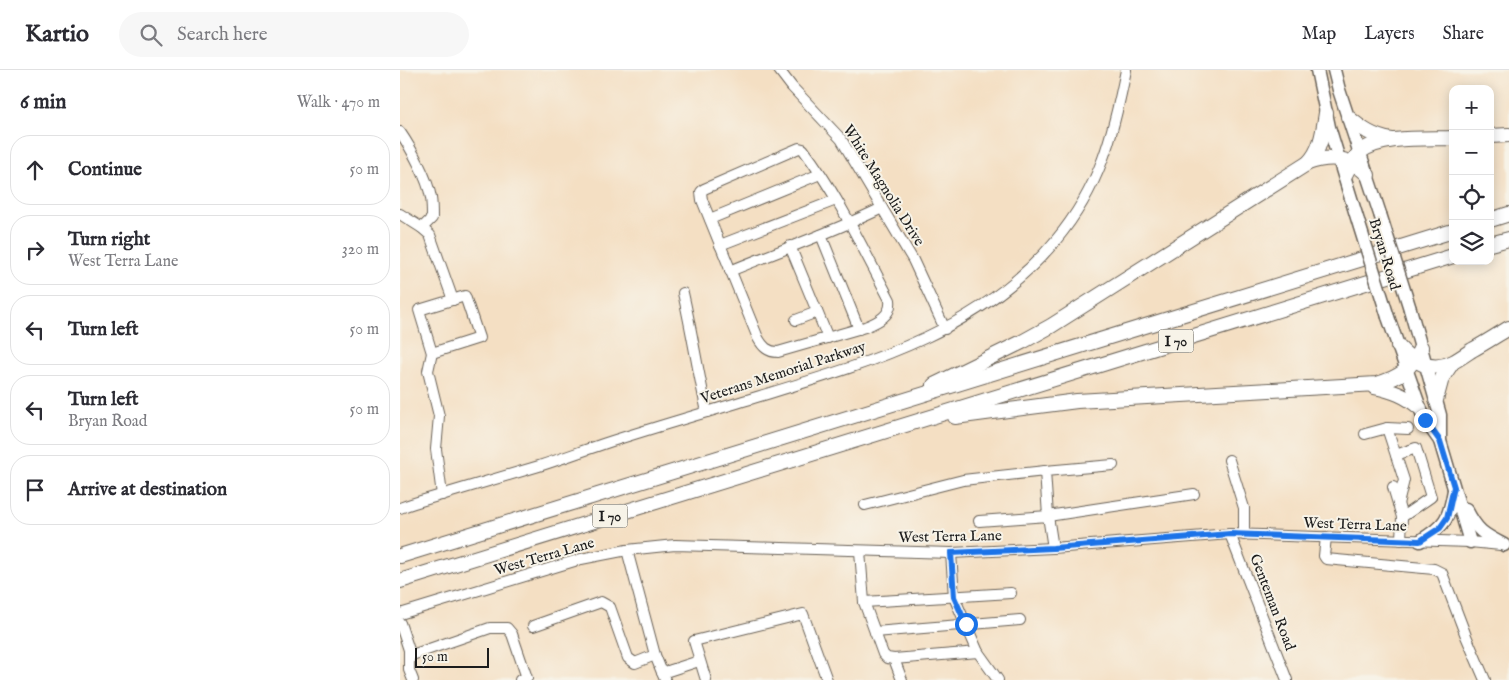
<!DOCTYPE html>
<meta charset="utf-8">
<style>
body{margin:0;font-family:"IM FELL English",serif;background:#f7f7f7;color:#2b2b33}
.controls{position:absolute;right:15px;top:15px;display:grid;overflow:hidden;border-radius:10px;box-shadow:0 2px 12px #0003}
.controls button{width:45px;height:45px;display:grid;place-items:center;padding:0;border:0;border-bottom:1px solid #e1e1e2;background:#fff;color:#2b2b33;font:25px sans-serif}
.scale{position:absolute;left:15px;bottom:12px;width:74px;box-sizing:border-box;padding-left:5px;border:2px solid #1c1c1c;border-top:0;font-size:14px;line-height:18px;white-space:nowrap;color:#1c1c1c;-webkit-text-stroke:4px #f7f3e8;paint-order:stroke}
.stop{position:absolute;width:15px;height:15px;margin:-11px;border:4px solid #1a73e8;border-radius:50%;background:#fff}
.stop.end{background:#1a73e8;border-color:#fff;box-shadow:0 1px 5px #0008}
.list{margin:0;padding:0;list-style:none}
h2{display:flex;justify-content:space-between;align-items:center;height:65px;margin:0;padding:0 20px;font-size:21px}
h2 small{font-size:16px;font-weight:400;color:#7c7c81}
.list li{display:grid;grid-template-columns:32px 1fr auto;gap:15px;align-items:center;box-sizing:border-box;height:70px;margin:0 10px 10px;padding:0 10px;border:1px solid #e1e1e2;border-radius:20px}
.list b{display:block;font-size:19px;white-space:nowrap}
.list p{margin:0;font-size:16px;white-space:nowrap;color:#7c7c81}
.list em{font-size:16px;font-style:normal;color:#7c7c81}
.icon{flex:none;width:28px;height:28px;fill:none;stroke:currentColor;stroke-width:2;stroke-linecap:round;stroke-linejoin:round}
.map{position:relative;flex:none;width:1109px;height:610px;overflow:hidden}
header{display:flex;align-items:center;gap:30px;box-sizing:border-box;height:70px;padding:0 25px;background:#fff;border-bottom:1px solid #e1e1e2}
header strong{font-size:24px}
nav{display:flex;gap:28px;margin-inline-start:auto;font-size:18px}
.search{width:350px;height:45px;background:#f7f7f7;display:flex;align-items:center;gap:12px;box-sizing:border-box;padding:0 18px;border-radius:28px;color:#7c7c81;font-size:19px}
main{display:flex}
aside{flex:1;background:#fff}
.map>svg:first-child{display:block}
</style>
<header>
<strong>Kartio</strong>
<div class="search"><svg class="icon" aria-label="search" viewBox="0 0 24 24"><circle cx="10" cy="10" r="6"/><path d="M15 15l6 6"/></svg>Search here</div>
<nav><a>Map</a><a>Layers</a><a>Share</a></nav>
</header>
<main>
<aside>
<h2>6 min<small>Walk · 470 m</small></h2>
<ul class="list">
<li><svg class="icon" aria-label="ahead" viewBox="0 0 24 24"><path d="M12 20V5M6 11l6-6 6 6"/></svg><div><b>Continue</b></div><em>50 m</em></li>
<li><svg class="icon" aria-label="right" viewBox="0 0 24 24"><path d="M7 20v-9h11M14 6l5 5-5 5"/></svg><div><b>Turn right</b><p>West Terra Lane</p></div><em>320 m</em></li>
<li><svg class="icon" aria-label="left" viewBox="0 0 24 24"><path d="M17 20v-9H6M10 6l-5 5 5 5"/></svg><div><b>Turn left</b></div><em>50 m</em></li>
<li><svg class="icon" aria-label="left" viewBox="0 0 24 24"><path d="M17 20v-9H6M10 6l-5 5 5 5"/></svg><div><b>Turn left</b><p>Bryan Road</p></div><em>50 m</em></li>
<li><svg class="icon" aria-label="arrive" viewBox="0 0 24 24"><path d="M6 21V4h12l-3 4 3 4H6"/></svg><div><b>Arrive at destination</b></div></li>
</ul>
</aside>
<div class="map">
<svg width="1109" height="610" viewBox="0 0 1109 610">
<rect width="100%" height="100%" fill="#f7f3e8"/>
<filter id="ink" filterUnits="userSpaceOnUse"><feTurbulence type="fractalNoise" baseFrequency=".02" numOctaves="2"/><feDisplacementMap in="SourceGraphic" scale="10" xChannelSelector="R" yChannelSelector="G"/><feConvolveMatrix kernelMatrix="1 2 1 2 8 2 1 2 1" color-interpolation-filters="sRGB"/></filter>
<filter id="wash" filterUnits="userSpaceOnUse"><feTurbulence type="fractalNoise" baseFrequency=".0096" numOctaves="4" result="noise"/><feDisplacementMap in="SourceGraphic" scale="20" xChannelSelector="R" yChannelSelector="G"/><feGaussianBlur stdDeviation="1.12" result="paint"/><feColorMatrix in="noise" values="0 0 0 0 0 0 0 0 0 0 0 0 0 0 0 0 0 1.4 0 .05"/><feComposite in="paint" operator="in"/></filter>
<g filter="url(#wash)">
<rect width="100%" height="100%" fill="#f4dfc3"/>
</g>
<g filter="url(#ink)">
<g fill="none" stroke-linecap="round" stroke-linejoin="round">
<g stroke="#686056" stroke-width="12">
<g id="minor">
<polyline points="379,0 392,17 441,69 513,190 545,259"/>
<path d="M0,62C11,78 28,109 31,128C32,134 32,142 32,148L22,158"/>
<path d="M399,78L403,79C438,125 463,179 490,230C492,245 478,252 465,257L378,282C368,282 363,277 358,268L302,130L301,122L304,119Z"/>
<polyline points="0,144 22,158 30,165 53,230"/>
<polyline points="310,149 420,104"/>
<polyline points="421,165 459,259"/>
<polyline points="320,175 436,130"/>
<polyline points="390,176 428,268"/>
<path d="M330,201C381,180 433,162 482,138"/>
<path d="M283,223C292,262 298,302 307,342"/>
<polygon points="65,226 79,268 32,283 19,240"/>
<polyline points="396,250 417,242"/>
<polyline points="32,283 28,301 39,346 36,379 42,425"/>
<polyline points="987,358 1004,410 998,434"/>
<polyline points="965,364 987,358 1008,359"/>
<polyline points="996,385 1016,378 1031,427 1002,447"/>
<polyline points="829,390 844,438 844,465"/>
<polyline points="713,395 645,401 648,446 794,424"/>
<polyline points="993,417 1002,447 1001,470"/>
<polyline points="465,435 563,410 645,401"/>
<path d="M0,438C15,432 32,428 48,423C78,414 108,405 139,396C161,389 182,381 203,374C255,357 308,342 360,326C469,293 581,261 656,170C700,117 713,65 726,0"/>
<polyline points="579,451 648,446 653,478"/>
<polyline points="830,464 887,610"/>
<polyline points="926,467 924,486 926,489 1034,499 1042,503 1066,566 1085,610"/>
<polyline points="227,480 255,585 265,610"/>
<polyline points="460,481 464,532 483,584 487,588 494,589 578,582 554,527 551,483"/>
<polyline points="464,532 611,523"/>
<polyline points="0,544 181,489 227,480 275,475 551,483 653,478 830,464 1070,472 1101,475"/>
<polyline points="0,553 9,580 9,600 13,610"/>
<polyline points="133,556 201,532 210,537 228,588 235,593 255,585"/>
<polyline points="475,562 620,550"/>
<polyline points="578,582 598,610"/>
<polyline points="9,586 90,558 107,558 112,564 127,608 120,610"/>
<polyline points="494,589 502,610"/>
<polyline points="262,603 299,591"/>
<polyline points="306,610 294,571 403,544 427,610"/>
</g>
</g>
<g stroke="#686056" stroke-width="15">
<g id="major">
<polyline points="917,0 929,57 958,151"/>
<polyline points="934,0 939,20 980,144"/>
<polyline points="1010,239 1040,345 1040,371 1070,472"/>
<polyline points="988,247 1020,338 1025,350 1040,371"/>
<path d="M1066,439C1077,461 1083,464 1104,475"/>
<path d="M1020,471C1046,455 1049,449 1054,420"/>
</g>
</g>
<g stroke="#686056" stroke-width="16">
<g id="highway">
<path d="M948,47C962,59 973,67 992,70"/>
<polyline points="1090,66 1109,65"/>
<path d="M908,93C931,85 950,87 968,105"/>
<path d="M945,105C949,97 953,89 960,82C981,65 1027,69 1053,68"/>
<polyline points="1090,150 1109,144"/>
<polyline points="1090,174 1109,169"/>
<path d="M998,276C1012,292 1032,303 1053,292C1059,289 1066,284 1072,280C1085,273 1097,265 1109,258"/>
<path d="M534,315L622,272L651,256L908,93C921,80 923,62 926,43"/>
<path d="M974,317C993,321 1005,325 1020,338"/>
<polyline points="1036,330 1042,308 1052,293"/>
<path d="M555,347L677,331L977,314C1000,307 1011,300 1021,277"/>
<polyline points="0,486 1053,161"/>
<polyline points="0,511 1053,186"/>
</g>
</g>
<use href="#minor" stroke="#fff" stroke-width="10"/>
<use href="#major" stroke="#fff" stroke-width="12"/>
<use href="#highway" stroke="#fff" stroke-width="14"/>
<g stroke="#686056" stroke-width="15" stroke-linecap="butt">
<g id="major-bridge">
<polyline points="980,144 1010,239"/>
<polyline points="958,151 988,247"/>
</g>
</g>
<use href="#major-bridge" stroke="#fff" stroke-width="12"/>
</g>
</g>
<g fill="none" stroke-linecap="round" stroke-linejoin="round" filter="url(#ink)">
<polyline stroke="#1a73e8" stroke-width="6" points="566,554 554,527 551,483 653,478 830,464 1020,471 1040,458 1047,448 1054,417 1040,371 1025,350"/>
</g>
<g text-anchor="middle" stroke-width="4" stroke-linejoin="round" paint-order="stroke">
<g fill="#f7f3e8" stroke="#5e5c59" stroke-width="1">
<rect x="758.5" y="259.5" width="35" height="23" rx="4"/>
<rect x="192.5" y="434.5" width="35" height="23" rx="4"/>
</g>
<g font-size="14" font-weight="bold" fill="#1c1c1c">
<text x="776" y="276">I 70</text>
<text x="210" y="451">I 70</text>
</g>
<g font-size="15" fill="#1c1c1c" stroke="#f7f3e8">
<text transform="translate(484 115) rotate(58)" y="5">White Magnolia Drive</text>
<text transform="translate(985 184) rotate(73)" y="5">Bryan Road</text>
<text transform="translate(383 302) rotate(-18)" y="5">Veterans Memorial Parkway</text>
<text transform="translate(955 454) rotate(2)" y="5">West Terra Lane</text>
<text transform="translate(550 466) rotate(-1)" y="5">West Terra Lane</text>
<text transform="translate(144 486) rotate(-16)" y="5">West Terra Lane</text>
<text transform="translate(873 532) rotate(69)" y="5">Genteman Road</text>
</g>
</g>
</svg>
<div class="controls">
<button>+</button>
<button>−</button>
<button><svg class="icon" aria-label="locate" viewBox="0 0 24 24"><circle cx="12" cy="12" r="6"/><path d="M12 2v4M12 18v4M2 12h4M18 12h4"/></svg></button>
<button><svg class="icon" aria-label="layers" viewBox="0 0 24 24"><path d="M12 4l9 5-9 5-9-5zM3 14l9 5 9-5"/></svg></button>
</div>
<div class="scale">50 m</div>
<div class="stop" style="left:566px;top:554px"></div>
<div class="stop end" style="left:1025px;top:350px"></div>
</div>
</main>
